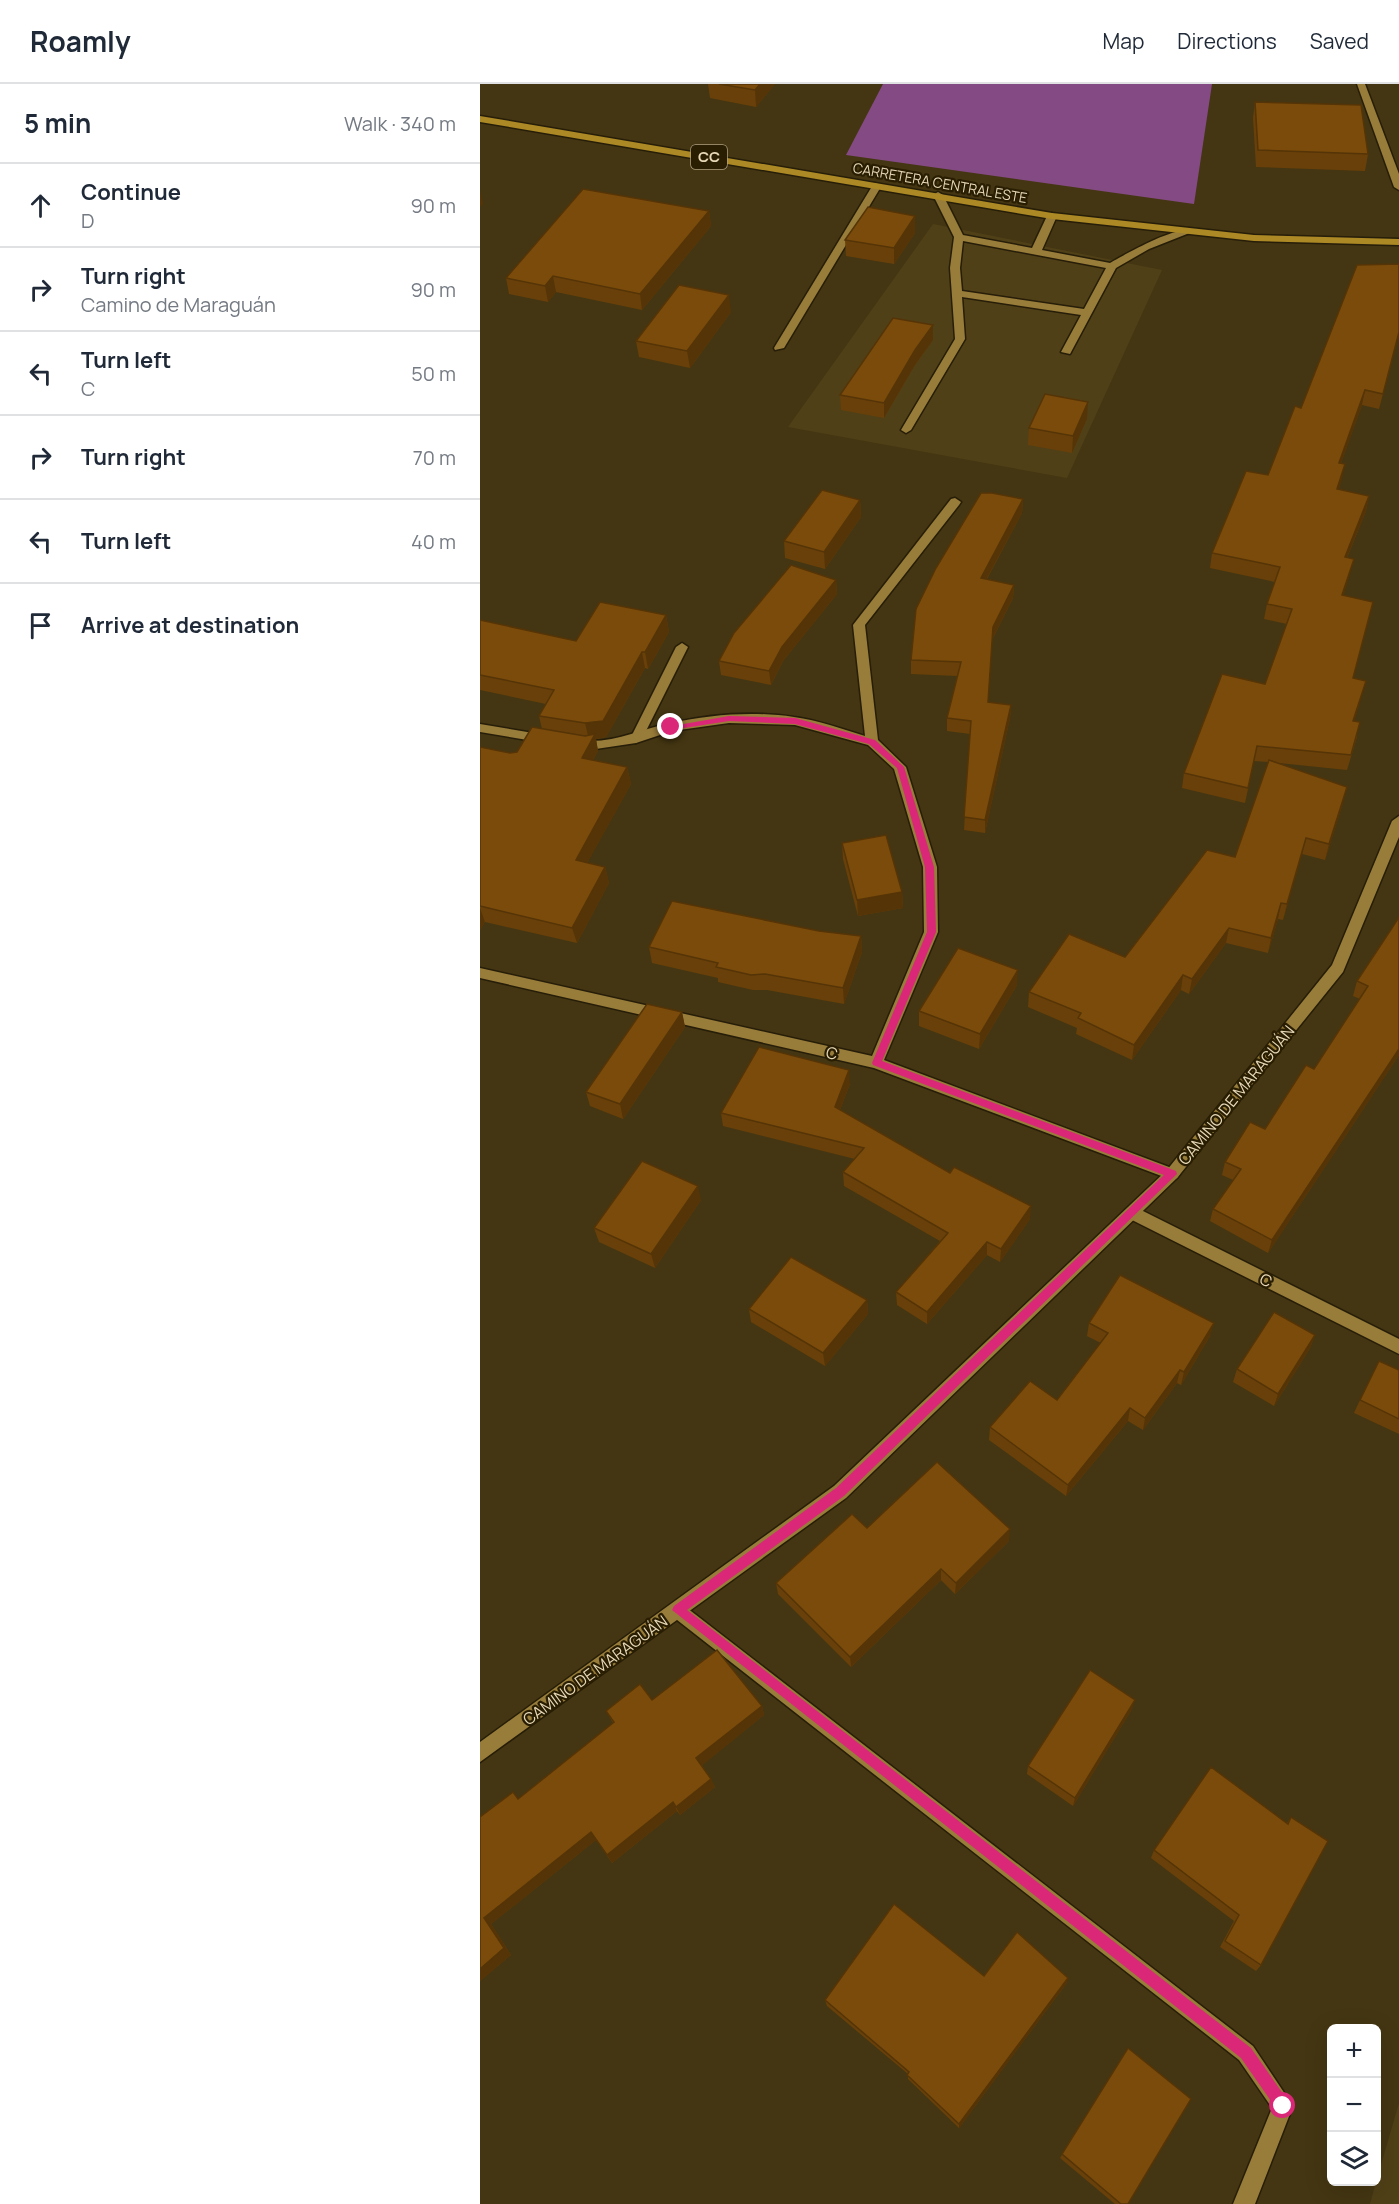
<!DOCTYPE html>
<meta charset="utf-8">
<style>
body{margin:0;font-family:Manrope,sans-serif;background:#f6f6f7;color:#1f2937}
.controls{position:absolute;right:18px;bottom:18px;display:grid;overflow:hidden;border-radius:9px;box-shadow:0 6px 24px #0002}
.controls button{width:54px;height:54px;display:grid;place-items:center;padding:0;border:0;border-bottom:2px solid #e0e1e3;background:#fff;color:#1f2937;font:30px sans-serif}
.stop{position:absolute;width:18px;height:18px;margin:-14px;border:4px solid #db2777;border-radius:50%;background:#fff}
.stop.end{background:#db2777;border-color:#fff;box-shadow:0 2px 6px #0008}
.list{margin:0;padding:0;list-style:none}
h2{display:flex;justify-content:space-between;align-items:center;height:78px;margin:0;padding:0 24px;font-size:26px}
h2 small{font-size:20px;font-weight:400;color:#747a83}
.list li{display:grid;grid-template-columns:39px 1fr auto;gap:18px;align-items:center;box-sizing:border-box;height:84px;padding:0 24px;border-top:2px solid #e0e1e3}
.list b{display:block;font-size:22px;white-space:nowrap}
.list p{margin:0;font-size:20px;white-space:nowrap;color:#747a83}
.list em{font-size:20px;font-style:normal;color:#747a83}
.icon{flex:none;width:33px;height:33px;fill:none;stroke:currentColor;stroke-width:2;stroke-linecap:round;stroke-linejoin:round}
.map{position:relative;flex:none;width:919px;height:2120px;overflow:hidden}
header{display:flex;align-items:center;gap:36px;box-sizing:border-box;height:84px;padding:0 30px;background:#fff;border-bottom:2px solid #e0e1e3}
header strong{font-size:28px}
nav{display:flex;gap:33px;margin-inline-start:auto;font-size:21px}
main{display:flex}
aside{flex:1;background:#fff}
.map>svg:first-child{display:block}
</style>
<header>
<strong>Roamly</strong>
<nav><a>Map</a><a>Directions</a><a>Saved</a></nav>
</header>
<main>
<aside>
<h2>5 min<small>Walk · 340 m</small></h2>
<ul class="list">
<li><svg class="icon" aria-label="ahead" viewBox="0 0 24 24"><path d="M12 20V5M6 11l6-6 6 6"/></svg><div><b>Continue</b><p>D</p></div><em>90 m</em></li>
<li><svg class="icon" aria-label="right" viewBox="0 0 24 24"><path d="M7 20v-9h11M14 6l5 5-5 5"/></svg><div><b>Turn right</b><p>Camino de Maraguán</p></div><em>90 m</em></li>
<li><svg class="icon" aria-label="left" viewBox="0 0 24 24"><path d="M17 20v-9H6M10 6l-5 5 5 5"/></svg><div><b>Turn left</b><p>C</p></div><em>50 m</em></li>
<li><svg class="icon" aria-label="right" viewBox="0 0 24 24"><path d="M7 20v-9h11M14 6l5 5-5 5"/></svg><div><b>Turn right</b></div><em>70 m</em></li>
<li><svg class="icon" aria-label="left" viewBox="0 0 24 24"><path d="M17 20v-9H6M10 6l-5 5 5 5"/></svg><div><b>Turn left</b></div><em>40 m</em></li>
<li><svg class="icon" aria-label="arrive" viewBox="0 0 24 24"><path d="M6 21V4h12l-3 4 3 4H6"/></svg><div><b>Arrive at destination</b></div></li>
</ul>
</aside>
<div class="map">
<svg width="919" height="2120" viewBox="0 0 919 2120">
<rect width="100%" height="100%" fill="#443612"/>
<g fill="#504017">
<polygon points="453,140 682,186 587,394 308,343"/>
<polygon points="919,2019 919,2120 890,2120 896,2098"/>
</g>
<polygon fill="#844a84" points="403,0 732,0 714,120 366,71"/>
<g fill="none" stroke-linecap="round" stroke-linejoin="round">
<g stroke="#271e09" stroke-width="3">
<g id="service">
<polygon points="877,0 885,0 919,90 919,106 914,103"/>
<polygon points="394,99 402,101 304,264 295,266 294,264"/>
<path d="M458,108L463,111L483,151L552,164L567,132L572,129L577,132L562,166L630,179C644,171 699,139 712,148L669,165L636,184L590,270L581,268L601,231L482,213L485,255L431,346L426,349L421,346L475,255L470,184L474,153L453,111ZM483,157L626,184L604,225L482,207L480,184Z"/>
<polygon points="202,559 208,563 162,655 156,659 152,658 150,655 196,563"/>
</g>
</g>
<g stroke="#271e09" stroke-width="3">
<g id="minor">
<path d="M475,414L481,418L479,421L385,541L398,656L426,683L457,783L458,848L404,976L697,1086L700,1090L697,1094L692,1096L394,984L0,894V884L392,972L444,848L443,783L414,685L388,661L315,641L249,639L192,647L156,659L109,666L93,663L92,660L98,656C131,661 160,645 191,639C231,630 275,627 314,633C338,636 362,645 385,652L373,541L471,415Z"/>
<polygon points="0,640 65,651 71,655 65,659 0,648"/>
<polygon points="653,1122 919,1255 919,1270 648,1134 645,1129 648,1124"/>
<polygon points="198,1517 773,1962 813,2022 775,2120 753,2120 792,2024 759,1976 192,1532 189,1526 192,1520"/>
</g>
</g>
<g stroke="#271e09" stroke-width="3">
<polygon id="tertiary" points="919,732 919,753 863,888 697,1094 366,1414 0,1678 0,1658 354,1402 687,1086 852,881 912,737"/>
</g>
<g stroke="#271e09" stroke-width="3">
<polygon id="primary" points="0,32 572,129 774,151 919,155 919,161 774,157 572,135 0,38"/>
</g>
<use href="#service" fill="#987c39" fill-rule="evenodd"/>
<use href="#minor" fill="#987c39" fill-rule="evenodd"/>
<use href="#tertiary" fill="#987c39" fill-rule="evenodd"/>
<use href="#primary" fill="#ac8924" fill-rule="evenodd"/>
</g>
<g fill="#694009">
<polygon points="228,0 295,0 276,23 230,14"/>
<polygon points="775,18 888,70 885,87 776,83 773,34"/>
<polygon points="229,127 231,142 162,226 76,208 68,218 29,210 26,194"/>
<polygon points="435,132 435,149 414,180 366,172 365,156"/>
<polygon points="919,180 919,251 899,325 882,321 861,379 865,380 859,405 889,412 886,427 867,474 874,475 863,512 873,594 886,597 874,637 877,653 867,686 799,679 863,719 845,776 822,770 803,836 798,835 788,869 746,859 709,910 701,906 652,976 596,950 597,944 548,923 549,908 645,873 755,773 788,678 774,677 765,719 702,704 704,689 785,600 807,540 784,535 787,520 795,498 730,484 732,469 788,391 821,324"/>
<polygon points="251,228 210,284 159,273 156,257"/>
<polygon points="453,256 435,281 404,334 361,326 360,311"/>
<polygon points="607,335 592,369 548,361 549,344"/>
<polygon points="543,415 542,429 507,495 534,501 533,514 512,556 508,618 531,621 530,634 505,749 484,746 490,650 467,647 467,634 477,592 431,590 431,576"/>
<polygon points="380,416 381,433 345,485 305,474 304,457"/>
<polygon points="356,496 357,510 303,577 291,601 241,591 239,577"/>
<polygon points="186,531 189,548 168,585 165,584 126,653 116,655 118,667 113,676 147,683 151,700 107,779 125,783 129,799 97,859 5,838 0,846 0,663 30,669 37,668 62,645 59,632 66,620 0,606 0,536 96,557"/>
<polygon points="362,759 422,808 423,824 378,832 363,775"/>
<polygon points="919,833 919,971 788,1169 730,1137 733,1125 753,1096 742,1091 745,1078 785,1045 834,985 880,915 873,912 877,897 910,847"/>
<polygon points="339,847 381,852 382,868 364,920 287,906 273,906 238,898 238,894 172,879 169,863"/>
<polygon points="537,901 499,965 439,942 439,927"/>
<polygon points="202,928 205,943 143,1035 110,1022 106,1008"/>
<polygon points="370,1000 360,1026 550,1135 520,1178 507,1171 447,1240 417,1221 416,1208 460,1157 364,1102 363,1088 375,1075 243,1042 241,1029"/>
<polygon points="221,1116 175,1184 119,1158 114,1144"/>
<polygon points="387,1216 388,1230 345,1282 271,1238 269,1225"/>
<polygon points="609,1239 730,1252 701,1301 697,1299 663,1346 648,1337 586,1412 509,1356 510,1343 577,1316 621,1259 607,1252"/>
<polygon points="835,1251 830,1264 794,1322 753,1298 757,1285"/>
<polygon points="919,1286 919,1350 874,1329 880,1316"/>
<polygon points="387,1444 529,1457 475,1510 461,1496 371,1583 298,1510 296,1499"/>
<polygon points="172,1616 282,1622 284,1631 222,1681 235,1703 200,1731 197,1727 132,1779 116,1756 11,1840 31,1871 0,1897 0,1733 38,1715 133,1639 126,1627"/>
<polygon points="652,1625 593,1722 547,1690 548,1682"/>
<polygon points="811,1733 781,1881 776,1887 740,1863 754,1837 671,1774 674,1766 807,1739"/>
<polygon points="588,1894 586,1900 479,2044 428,1995 428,1990 347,1922 345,1916"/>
<polygon points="648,1964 648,2120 635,2120 580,2074"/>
</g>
<g fill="#553407">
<polygon points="280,0 295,0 276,23 275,6"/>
<polygon points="0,106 3,120 0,123"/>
<polygon points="229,127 231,142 162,226 160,210"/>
<polygon points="435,132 435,149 414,180 414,164"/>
<polygon points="73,192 76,208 68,218 65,202"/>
<polygon points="249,211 251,228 210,284 207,267"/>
<polygon points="453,241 453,256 435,281 404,334 404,319 435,266"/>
<polygon points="919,248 919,251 899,325 903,310"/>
<polygon points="885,306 882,321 856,394 859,379"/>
<polygon points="608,318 607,335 592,369 593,352"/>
<polygon points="865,380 862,395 854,420 857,405"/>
<polygon points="889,412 886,427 861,488 865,473"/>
<polygon points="543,415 542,429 500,507 501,494"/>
<polygon points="380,416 381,433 345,485 344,468"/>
<polygon points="874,475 870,490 859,526 862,511"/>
<polygon points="356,496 357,510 303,577 291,601 289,587 302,563"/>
<polygon points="534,501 533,514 512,556 507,631 513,543"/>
<polygon points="186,531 189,548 168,585 165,568"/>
<polygon points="162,568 165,584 126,653 116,655 118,667 105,690 102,674 109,656 105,639"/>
<polygon points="886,597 882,612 870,651 873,637"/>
<polygon points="531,621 530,634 505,749 505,736"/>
<polygon points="147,683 151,700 100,792 96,776"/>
<polygon points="867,703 863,719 845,776 849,760"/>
<polygon points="826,754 822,770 803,836 807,820"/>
<polygon points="125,783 129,799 97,859 92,844"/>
<polygon points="422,808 423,824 378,832 377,816"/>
<polygon points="801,819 798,835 788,869 791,854"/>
<polygon points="0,824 5,838 0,846"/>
<polygon points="749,844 746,859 709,910 712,895"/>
<polygon points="381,852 382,868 364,920 363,904"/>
<polygon points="538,886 537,901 499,965 500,950"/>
<polygon points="703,891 701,906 652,976 654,961"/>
<polygon points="202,928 205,943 143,1035 140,1020"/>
<polygon points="919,965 919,971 788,1169 792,1156"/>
<polygon points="369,986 370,1000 356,1036 355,1023"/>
<polygon points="218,1102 221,1116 175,1184 171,1170"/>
<polygon points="551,1122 550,1135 520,1178 521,1165"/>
<polygon points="507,1158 507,1171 447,1240 447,1228"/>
<polygon points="387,1216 388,1230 345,1282 343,1269"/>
<polygon points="734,1239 730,1252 701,1301 704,1288"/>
<polygon points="835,1251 830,1264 794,1322 798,1310"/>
<polygon points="700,1286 697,1299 663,1346 665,1334"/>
<polygon points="650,1324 648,1337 586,1412 588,1401"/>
<polygon points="530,1445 529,1457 475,1510 476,1499"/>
<polygon points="461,1485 461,1496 371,1583 370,1573"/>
<polygon points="655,1616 652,1625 593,1722 595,1714"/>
<polygon points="282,1622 284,1631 220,1683 216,1674"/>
<polygon points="231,1695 235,1703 200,1731 196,1723"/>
<polygon points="193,1718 197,1727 132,1779 127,1771"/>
<polygon points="111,1748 116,1756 11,1840 31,1871 0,1897 0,1885 4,1834"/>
<polygon points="588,1894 586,1900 479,2044 479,2040"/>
</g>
<g fill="#7a4b0a" stroke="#553407" stroke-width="1.5">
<polygon points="239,0 280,0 275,6"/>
<polygon points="775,18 881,21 888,70 778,66"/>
<polygon points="103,105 229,127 160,210 73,192 65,202 26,194"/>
<polygon points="388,123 435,132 414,164 365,156"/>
<polygon points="919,180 919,248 903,310 885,306 859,379 865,380 857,405 889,412 865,473 874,475 862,511 893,518 873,594 886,597 873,637 880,638 871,671 777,662 768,704 704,689 742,590 785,600 812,525 787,520 800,483 732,469 766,387 788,391 815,322 821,324 877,181"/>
<polygon points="199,201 249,211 207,267 156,257"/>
<polygon points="413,234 453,241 435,266 404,319 360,311"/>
<polygon points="565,310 608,318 593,352 549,344"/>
<polygon points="342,406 380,416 344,468 304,457"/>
<polygon points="501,409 512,409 543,415 501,494 534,501 513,543 508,618 531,621 505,736 484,733 491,637 467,634 481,578 431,576 436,525 456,484"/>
<polygon points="311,481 356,496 302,563 289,587 239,577 254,549"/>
<polygon points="120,518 186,531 165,568 162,568 123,637 105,639 59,632 74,606 0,591 0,536 96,557"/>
<polygon points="52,643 105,652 115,650 102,674 147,683 96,776 125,783 92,844 0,822 0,663 30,669 37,668"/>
<polygon points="789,676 867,703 849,760 826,754 807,820 801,819 791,854 749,844 712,895 703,891 654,961 598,934 601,929 549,908 589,850 645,873 727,766 755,773"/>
<polygon points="406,751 422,808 377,816 362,759"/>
<polygon points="192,817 339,847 381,852 363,904 285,890 271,891 236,883 238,879 169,863"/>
<polygon points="919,833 919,965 792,1156 733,1125 761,1085 745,1078 770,1038 785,1045 826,981 834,985 888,902 877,897 910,847"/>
<polygon points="478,864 538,886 500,950 439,927"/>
<polygon points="167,920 202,928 140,1020 106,1008"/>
<polygon points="279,963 369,986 355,1023 470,1089 474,1083 551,1122 521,1165 507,1158 447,1228 416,1208 468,1149 363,1088 384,1064 241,1029"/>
<polygon points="162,1077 218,1102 171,1170 114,1144"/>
<polygon points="311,1173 387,1216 343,1269 269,1225"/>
<polygon points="640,1191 734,1239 704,1288 700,1286 665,1334 650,1324 588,1401 510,1343 550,1297 577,1316 628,1249 609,1239"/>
<polygon points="794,1228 835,1251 798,1310 757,1285"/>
<polygon points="899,1277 919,1286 919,1335 880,1316"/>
<polygon points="457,1378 530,1445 476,1499 461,1485 370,1573 296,1499 372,1430 387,1444"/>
<polygon points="237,1566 282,1622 216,1674 231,1695 196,1723 193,1718 127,1771 111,1748 4,1834 24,1864 0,1885 0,1733 33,1708 38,1715 134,1638 126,1627 160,1600 172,1616"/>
<polygon points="610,1586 655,1616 595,1714 548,1682"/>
<polygon points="731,1683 808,1740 811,1733 848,1757 781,1881 745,1857 759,1831 674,1766"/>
<polygon points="414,1820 504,1892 537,1848 588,1894 479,2040 427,1991 429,1988 345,1916"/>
<polygon points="648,1964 711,2015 648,2120 641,2120 582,2070"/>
</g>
<polygon fill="#db2777" points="249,632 315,634 395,656 424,683 454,783 456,848 402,977 696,1087 697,1090 364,1412 207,1526 771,1964 808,2017 808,2027 803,2029 798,2027 761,1974 192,1526 194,1522 356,1404 684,1091 393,981 392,979 447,848 445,783 417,684 389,660 315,640 249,637 191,646 187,643"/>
<g text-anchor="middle" stroke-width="4.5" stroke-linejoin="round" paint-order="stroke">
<g font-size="14" fill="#e5d7b6" stroke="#291e02">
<text transform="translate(460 99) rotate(10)" y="5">CARRETERA CENTRAL ESTE</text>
</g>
<rect fill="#291e02" stroke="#ada080" stroke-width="1.5" x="211" y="61" width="36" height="24" rx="4.5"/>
<g font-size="15" font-weight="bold" fill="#e5d7b6">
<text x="229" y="78">CC</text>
</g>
<g font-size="16" fill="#e5d7b6" stroke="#291e02">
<text transform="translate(352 969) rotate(13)" y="6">C</text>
<text transform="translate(756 1011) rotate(-51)" y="6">CAMINO DE MARAGUÁN</text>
<text transform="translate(786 1196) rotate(27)" y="6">C</text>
<text transform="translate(115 1586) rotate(-36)" y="6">CAMINO DE MARAGUÁN</text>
</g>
</g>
</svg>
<div class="controls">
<button>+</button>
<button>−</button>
<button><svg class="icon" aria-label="layers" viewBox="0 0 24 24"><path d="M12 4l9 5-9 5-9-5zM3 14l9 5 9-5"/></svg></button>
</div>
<div class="stop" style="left:803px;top:2022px"></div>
<div class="stop end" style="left:191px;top:643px"></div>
</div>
</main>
